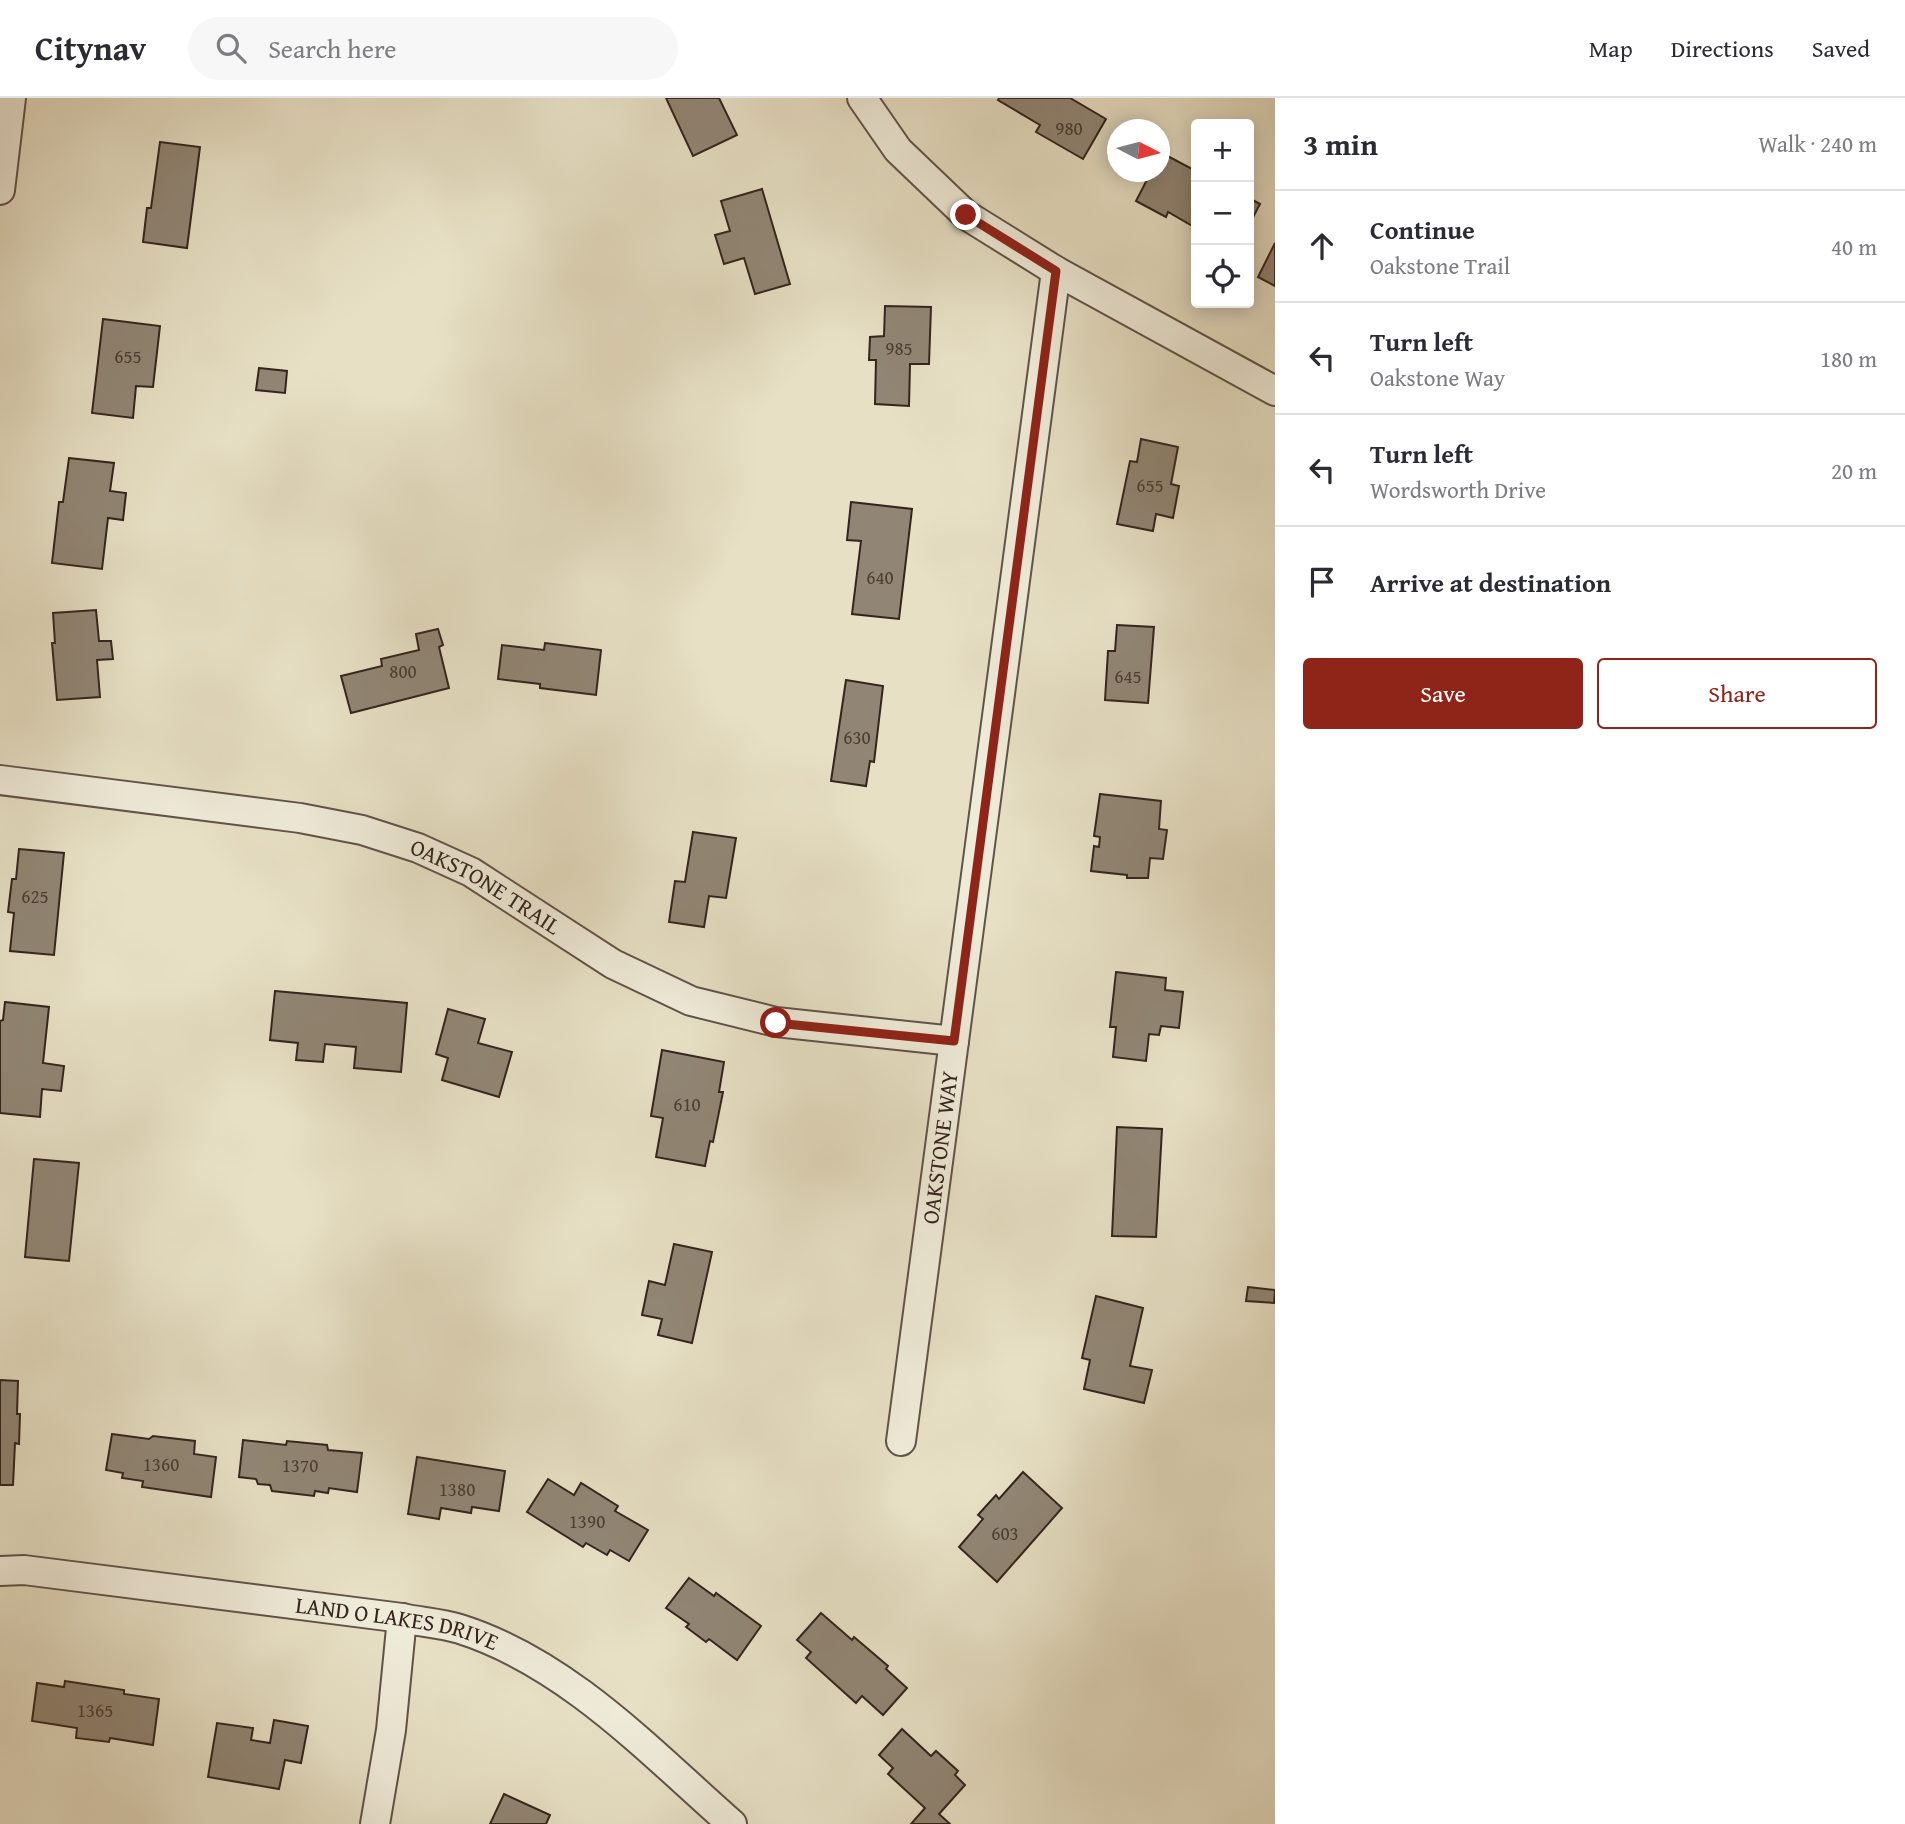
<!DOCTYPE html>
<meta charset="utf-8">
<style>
body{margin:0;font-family:"Gentium Book Plus",serif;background:#f7f7f7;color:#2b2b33}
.controls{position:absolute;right:21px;top:21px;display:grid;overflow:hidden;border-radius:7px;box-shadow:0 4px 18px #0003}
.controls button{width:63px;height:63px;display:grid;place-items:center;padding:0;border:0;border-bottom:2px solid #e1e1e2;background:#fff;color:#2b2b33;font:35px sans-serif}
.compass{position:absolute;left:1107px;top:21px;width:63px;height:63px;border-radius:50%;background:#fff;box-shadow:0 4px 18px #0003;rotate:96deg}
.stop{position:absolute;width:21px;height:21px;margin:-16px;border:5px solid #8f2418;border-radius:50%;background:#fff}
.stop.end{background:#8f2418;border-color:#fff;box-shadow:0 2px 7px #0008}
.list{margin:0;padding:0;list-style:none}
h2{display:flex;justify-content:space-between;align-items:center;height:91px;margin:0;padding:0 28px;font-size:30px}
h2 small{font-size:23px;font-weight:400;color:#7c7c81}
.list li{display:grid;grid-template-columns:46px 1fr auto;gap:21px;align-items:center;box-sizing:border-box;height:112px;padding:0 28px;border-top:2px solid #e1e1e2}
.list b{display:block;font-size:26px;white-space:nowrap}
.list p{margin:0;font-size:23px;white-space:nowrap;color:#7c7c81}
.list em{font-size:23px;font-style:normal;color:#7c7c81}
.actions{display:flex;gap:14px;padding:21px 28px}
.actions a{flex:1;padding:16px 0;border:2px solid #8f2418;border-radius:7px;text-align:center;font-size:24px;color:#8f2418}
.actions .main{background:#8f2418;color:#fff}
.icon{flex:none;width:38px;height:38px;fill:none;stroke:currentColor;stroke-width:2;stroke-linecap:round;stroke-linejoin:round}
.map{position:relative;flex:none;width:1275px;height:1726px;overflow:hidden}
header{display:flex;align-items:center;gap:42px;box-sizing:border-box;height:98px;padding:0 35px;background:#fff;border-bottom:2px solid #e1e1e2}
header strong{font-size:33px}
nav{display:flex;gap:38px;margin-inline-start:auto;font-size:24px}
.search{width:490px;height:63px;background:#f7f7f7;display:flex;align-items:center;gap:18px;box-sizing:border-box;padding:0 24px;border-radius:38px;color:#7c7c81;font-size:26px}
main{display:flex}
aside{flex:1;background:#fff}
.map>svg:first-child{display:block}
</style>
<header>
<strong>Citynav</strong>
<div class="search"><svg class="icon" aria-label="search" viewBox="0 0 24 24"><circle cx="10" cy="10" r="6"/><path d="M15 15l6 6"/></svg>Search here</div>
<nav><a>Map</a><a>Directions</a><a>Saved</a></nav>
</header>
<main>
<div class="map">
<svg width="1275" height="1726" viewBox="0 0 1275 1726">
<rect width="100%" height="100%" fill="#e7e0c5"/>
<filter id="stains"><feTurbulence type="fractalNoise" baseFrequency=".00286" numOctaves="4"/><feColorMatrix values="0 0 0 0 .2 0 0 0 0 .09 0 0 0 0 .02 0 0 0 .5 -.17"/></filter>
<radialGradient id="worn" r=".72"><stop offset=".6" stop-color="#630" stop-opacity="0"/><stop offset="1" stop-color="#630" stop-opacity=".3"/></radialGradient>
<g fill="#918675" stroke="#34241e" stroke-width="2">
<polygon points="666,0 719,0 737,37 693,58"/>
<polygon points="999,0 1070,0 1106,21 1083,61 1036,34 1040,27 998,2"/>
<polygon points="160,44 200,49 187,150 143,144 147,110 151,110"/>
<polygon points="1162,55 1196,73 1196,133 1192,131 1194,129 1168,114 1166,119 1136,103 1151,74 1160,74"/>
<polygon points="762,91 790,186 755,196 744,160 724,166 715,137 730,133 721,103"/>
<polygon points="1249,100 1260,106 1249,127"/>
<polygon points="1275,145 1275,188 1258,179"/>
<polygon points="885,208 931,209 929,266 910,266 909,308 875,306 876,262 869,262 870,239 884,238"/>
<polygon points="103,221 160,228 153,289 136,288 133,320 92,315"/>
<polygon points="259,270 287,273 285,295 256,292"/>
<polygon points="1141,341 1178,349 1171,386 1179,388 1173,420 1156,416 1153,433 1117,426 1130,363 1137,364"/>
<polygon points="69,360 114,365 110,393 126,395 123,422 108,420 102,471 52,465 59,404 63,404"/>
<polygon points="851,404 912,411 899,521 852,516 861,443 847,442"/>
<polygon points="96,512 99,543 111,543 113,561 97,562 100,599 57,602 52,545 55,545 53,515"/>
<polygon points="1117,527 1154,529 1148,605 1105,602 1108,553 1115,553"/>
<polygon points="438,531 443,547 439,549 449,590 351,615 341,578 382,568 381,561 419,552 416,536"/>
<polygon points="545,545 601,552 596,597 540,590 540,586 498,581 502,547 544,552"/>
<polygon points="846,582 883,588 874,664 870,663 866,688 831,683"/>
<polygon points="1100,696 1161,703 1159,731 1167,732 1163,761 1150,760 1148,780 1127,780 1127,777 1091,773 1094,748 1099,749 1100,739 1094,738"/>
<polygon points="693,734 736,740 726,800 709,798 704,829 669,824 675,783 685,784"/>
<polygon points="19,751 64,755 54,857 10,853 14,815 8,814 12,781 16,781"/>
<polygon points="1116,874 1166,880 1165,892 1183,894 1179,930 1161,928 1159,937 1149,936 1146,963 1113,959 1116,929 1110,929"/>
<polygon points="275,893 407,905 401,974 354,970 356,949 325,946 323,964 296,962 298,945 270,942"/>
<polygon points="5,904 49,909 43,965 64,968 61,993 42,991 40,1019 0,1015 0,923 3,922"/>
<polygon points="448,911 485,921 478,945 512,954 499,999 442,982 448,960 436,956"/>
<polygon points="662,952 724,964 719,994 723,994 713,1044 710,1043 705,1068 656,1059 663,1020 651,1018"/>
<polygon points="1117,1029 1162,1031 1156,1139 1112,1138"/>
<polygon points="34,1061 79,1065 69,1163 25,1159"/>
<polygon points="674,1146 712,1154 692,1245 658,1237 662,1221 642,1217 649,1183 665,1187"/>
<polygon points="1248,1189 1275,1192 1274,1205 1246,1203"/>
<polygon points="1096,1198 1143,1210 1130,1268 1152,1272 1144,1305 1084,1291 1090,1262 1082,1260"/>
<polygon points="0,1282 18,1283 17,1316 20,1316 19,1346 15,1345 13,1387 0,1387"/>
<polygon points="112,1336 149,1341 153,1338 195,1343 194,1356 216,1359 211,1399 142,1389 143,1383 122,1380 123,1375 106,1372"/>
<polygon points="243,1342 286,1347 287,1343 327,1347 328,1352 362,1355 357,1394 329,1390 328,1395 315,1393 314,1398 272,1393 270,1387 258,1386 256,1381 239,1379"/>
<polygon points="417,1359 505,1373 499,1413 472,1409 471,1415 441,1410 439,1421 408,1416"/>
<polygon points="1023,1374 1062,1410 997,1484 959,1449 983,1421 978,1417 996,1397 999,1401"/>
<polygon points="548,1381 574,1397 581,1385 618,1408 615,1413 648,1432 629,1463 610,1452 607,1457 586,1445 583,1449 527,1414"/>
<polygon points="689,1480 714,1498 716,1495 761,1528 737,1562 709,1541 706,1544 686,1529 689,1526 666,1510"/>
<polygon points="821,1515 852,1542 854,1539 888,1568 886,1571 907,1590 883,1617 862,1598 856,1605 806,1560 811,1554 797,1542"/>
<polygon points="65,1583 124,1592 124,1596 159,1601 153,1647 110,1640 109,1644 76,1640 77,1630 32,1623 37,1585 64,1589"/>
<polygon points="274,1622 308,1628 301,1665 285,1662 279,1691 208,1679 217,1625 253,1630 251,1642 270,1645"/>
<polygon points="902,1631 931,1658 936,1653 958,1673 955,1677 965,1687 939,1716 950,1726 911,1726 925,1710 888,1676 893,1670 879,1657"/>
<polygon points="504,1696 550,1717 546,1726 490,1726"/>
</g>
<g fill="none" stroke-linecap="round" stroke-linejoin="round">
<g stroke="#615348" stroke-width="32">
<g id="street">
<polyline points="862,0 898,52 966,117 1056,173 1275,293"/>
<polyline points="0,92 11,0"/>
<path id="s1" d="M0,682L300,720L362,732L418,750L471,774L613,866L691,903L776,924L954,943"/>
<path id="s2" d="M901,1343L1056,173"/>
<path id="s3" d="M0,1473L24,1472L402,1520C420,1524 441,1525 460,1531C567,1565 649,1653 732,1726"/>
<polyline points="375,1726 391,1632 402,1520"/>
</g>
</g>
<use href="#street" stroke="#efebd9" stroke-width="28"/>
</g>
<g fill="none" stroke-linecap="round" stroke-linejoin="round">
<polyline stroke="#8f2418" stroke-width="9" points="776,925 954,943 1056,173 966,117"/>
</g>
<g text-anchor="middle" stroke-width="5" stroke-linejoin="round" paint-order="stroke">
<g font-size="19" fill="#4b3c34">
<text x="1069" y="37">980</text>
<text x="899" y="257">985</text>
<text x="128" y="265">655</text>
<text x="1150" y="394">655</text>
<text x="880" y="486">640</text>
<text x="403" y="580">800</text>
<text x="1128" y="585">645</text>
<text x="857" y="646">630</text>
<text x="35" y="805">625</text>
<text x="687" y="1013">610</text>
<text x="161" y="1373">1360</text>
<text x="300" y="1374">1370</text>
<text x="457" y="1398">1380</text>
<text x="587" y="1430">1390</text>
<text x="1005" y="1442">603</text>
<text x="95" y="1619">1365</text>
</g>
<g font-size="23" fill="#34241e" stroke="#efebd9">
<text dy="8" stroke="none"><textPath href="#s1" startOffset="502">OAKSTONE TRAIL</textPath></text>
<text dy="8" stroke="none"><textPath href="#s2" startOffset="296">OAKSTONE WAY</textPath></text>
<text dy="8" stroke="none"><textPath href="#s3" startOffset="401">LAND O LAKES DRIVE</textPath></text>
</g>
</g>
<rect width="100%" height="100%" filter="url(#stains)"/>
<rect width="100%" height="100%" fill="url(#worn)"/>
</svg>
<div class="controls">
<button>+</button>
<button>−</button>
<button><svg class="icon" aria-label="locate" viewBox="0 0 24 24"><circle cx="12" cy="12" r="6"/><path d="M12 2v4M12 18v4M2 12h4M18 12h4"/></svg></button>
</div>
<svg class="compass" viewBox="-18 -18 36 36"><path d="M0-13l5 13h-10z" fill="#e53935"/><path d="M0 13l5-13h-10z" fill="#7c7c81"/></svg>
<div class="stop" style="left:776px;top:925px"></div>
<div class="stop end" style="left:966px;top:117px"></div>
</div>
<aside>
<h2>3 min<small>Walk · 240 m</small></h2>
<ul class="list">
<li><svg class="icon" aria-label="ahead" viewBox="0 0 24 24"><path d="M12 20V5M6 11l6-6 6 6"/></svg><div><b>Continue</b><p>Oakstone Trail</p></div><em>40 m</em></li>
<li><svg class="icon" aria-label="left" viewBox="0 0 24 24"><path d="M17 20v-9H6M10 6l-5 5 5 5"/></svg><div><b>Turn left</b><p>Oakstone Way</p></div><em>180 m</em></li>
<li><svg class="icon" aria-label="left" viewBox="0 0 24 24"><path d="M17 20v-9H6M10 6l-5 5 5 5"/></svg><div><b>Turn left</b><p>Wordsworth Drive</p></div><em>20 m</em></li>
<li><svg class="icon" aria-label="arrive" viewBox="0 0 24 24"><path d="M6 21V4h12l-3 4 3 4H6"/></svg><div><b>Arrive at destination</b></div></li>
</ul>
<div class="actions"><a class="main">Save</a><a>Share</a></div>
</aside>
</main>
